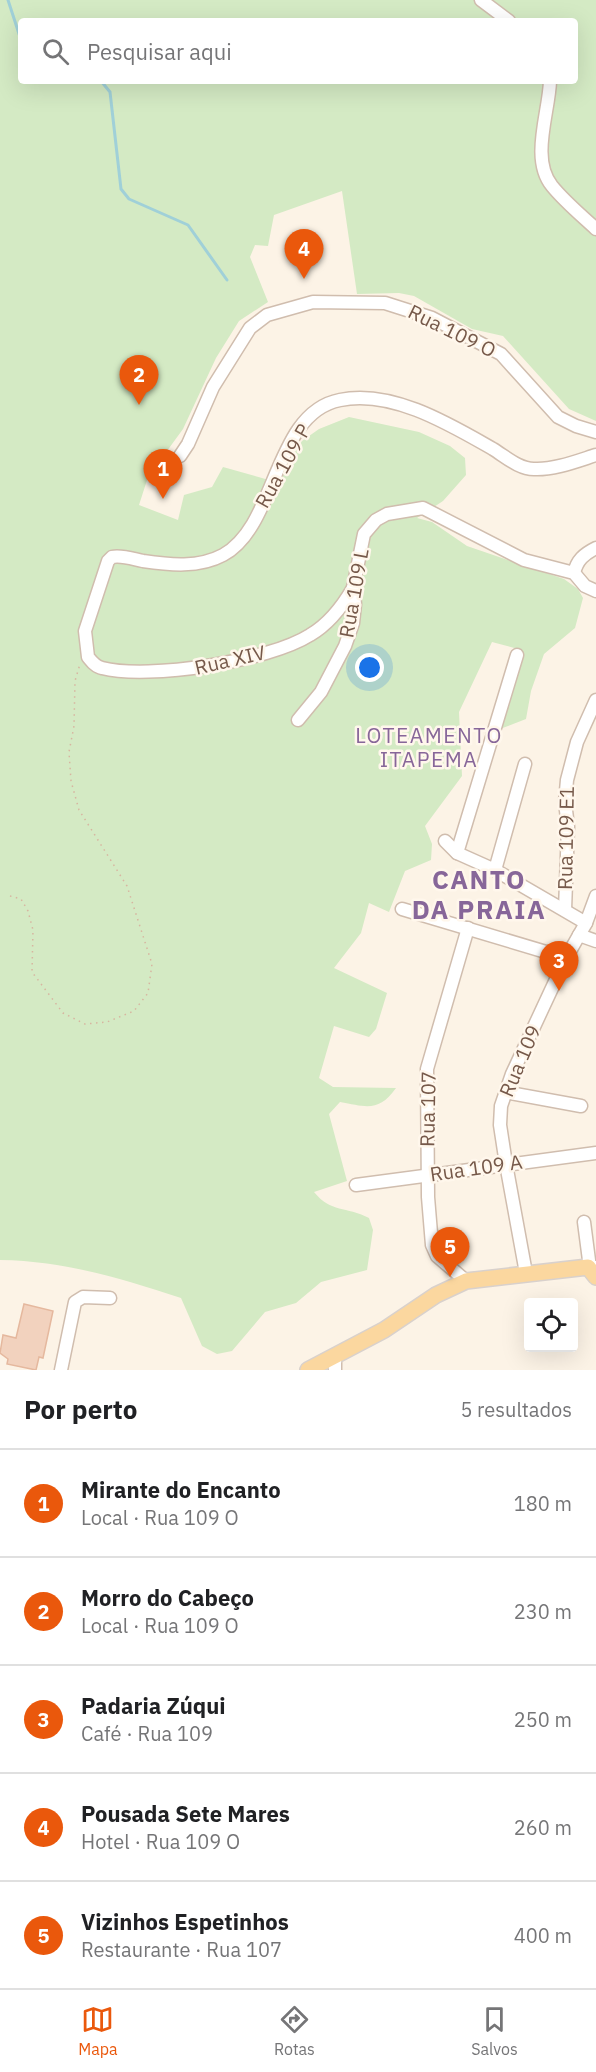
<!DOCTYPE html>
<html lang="pt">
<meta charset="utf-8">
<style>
body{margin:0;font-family:"IBM Plex Sans",sans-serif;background:#f2f2f2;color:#202124}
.controls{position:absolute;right:18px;bottom:18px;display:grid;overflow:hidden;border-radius:6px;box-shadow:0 6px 24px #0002}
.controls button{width:54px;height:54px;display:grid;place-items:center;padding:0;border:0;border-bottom:2px solid #e0e0e0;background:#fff;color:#202124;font:30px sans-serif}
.you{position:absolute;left:370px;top:668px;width:21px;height:21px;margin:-15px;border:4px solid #fff;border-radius:50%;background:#1a73e8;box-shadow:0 0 0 9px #1a73e833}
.badge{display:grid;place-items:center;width:39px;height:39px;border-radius:50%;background:#ea580c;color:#fff;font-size:20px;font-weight:700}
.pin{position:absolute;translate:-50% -50px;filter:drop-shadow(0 2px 3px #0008)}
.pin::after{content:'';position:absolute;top:32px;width:21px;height:18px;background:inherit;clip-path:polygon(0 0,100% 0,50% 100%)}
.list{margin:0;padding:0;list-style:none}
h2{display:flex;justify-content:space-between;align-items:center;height:78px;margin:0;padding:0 24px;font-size:26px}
h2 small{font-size:20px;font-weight:400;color:#757577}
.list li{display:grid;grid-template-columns:39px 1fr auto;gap:18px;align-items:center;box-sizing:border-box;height:108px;padding:0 24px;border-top:2px solid #e0e0e0}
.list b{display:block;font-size:22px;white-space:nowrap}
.list p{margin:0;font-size:20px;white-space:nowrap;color:#757577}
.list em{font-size:20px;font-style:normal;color:#757577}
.icon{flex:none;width:33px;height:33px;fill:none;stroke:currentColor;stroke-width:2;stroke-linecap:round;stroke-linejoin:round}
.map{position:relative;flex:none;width:596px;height:1370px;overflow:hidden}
.search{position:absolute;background:#fff;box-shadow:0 6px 24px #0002;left:18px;right:18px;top:18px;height:66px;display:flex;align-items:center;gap:15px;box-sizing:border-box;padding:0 21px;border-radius:6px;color:#757577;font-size:22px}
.sheet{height:618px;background:#fff}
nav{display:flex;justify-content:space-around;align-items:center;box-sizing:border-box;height:84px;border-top:2px solid #e0e0e0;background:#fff;font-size:16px;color:#757577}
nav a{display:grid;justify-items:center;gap:3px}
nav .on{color:#ea580c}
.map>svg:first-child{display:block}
</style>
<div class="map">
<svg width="596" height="1370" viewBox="0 0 596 1370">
<rect width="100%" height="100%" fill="#fcf3e6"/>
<path fill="#d4eac4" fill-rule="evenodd" d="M0,0H596V421L569,409L503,336L472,329L414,296L399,293L357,294L342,191L274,215L268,246L255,245L250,257L268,302L239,321L216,358L183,429L148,477L139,505L178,520L184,495L212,487L223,467L276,482L302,441L319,429L349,417L419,432L450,446L465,458L466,475L443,501L417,518L432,522L467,546L564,579L578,589L583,598L575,628L544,654L531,691L526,719L500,729L517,674L518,649L492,642L459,712L462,776L425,826L432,844L431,860L405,871L389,912L369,903L361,933L334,968L387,993L376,1029L369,1037L334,1026L319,1078L333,1087L396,1088C379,1112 367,1107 340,1102L329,1114L347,1181L314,1192C331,1213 346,1206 369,1218L373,1230L367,1270L321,1282L296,1303L265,1312L232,1351L217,1354L202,1346L181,1298C120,1278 64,1261 0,1260ZM21,21H575V81H21Z"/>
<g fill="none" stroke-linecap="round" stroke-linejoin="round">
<g stroke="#a0d0d8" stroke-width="3">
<polyline points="8,0 21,40"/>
<polyline points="101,81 110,92 121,189 129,199 188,225 227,280"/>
</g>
</g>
<polygon fill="#f2d2be" stroke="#e5b89e" stroke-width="1.5" points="24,1304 53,1311 43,1358 39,1357 36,1370 7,1364 8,1359 0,1353 3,1335 16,1338"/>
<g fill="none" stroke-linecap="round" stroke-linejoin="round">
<g stroke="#d0bdae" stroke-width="15">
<g id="minor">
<polyline points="481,0 509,21"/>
<path d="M550,81C549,113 530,159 552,186C565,202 581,215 596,229"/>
<polyline points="180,456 188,444 213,387 250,328 267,315 313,302 385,303 432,318 501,354 558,417 576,426 596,432"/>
<path d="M574,573C577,560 584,554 596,548"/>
<path d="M353,588C342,607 329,624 310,635C269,661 149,680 102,668C96,667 92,662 88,657L85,631L108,561L112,557C122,555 133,559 143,561C170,565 199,568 223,555C278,525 273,413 340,400C392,389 451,425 493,449C506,457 519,469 534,469C554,470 577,461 596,455"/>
<polyline points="298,720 321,692 345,646 353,623 355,604 353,588 364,534 376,520 387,514 423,508 524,560 574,573 585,586 596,591"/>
<polyline points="445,841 457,853 495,870 586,923"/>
<polyline points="457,853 517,655"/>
<polyline points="495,870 525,764"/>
<polyline points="402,909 566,958"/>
<polyline points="565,910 568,827 565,802 567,780 577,742 596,700"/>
<polyline points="579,935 596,941"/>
<polyline points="505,1092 581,1106"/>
<polyline points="356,1185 596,1153"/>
<polyline points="584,1222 590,1268 596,1267"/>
<polyline points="526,1273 506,1164 500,1125 501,1106 512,1074 566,958 586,923 596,896"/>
<polyline points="466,1281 437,1256 432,1245 428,1197 427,1069 468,928"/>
<polyline points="61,1370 75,1302 83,1297 110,1298"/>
<polyline points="335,1370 335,1356"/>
</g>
</g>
<g stroke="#d9d1cc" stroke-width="18">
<polyline id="major" points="308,1370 384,1330 436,1295 466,1281 588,1267 596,1277"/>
</g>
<polyline stroke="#d7b5a0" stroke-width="1.5" stroke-dasharray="1.5 4.5" stroke-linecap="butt" points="10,896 21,899 28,911 33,930 32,972 63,1013 85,1024 107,1022 134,1011 148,993 152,964 127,886 79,810 71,781 69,752 74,726 75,681 80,664"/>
<use href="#minor" stroke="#fff" stroke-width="12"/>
<use href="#major" stroke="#fbd79f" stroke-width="15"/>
</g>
<g text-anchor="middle" stroke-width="5" stroke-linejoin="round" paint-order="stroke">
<g font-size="20" fill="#76594a" stroke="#fff7ec">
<text transform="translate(452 331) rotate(26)" y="7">Rua 109 O</text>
<text transform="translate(283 466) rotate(-61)" y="7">Rua 109 P</text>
<text transform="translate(354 593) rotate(-80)" y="7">Rua 109 L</text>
<text transform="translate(230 660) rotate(-13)" y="7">Rua XIV</text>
<text transform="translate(566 838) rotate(-89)" y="7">Rua 109 E1</text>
<text transform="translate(520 1061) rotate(-67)" y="7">Rua 109</text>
<text transform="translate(428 1109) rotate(-89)" y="7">Rua 107</text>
<text transform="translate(476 1168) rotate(-8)" y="7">Rua 109 A</text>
</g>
<g font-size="21" letter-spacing="1.5" fill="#876699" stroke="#fff7ec">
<text x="429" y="743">LOTEAMENTO<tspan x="429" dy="24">ITAPEMA</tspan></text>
</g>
<g font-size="26" font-weight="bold" letter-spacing="1.5" fill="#876699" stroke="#fff7ec">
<text x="479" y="889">CANTO<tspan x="479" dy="30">DA PRAIA</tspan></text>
</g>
</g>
</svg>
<div class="controls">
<button><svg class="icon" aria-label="locate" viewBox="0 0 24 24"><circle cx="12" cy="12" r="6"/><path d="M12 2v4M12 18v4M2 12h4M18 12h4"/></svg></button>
</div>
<div class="you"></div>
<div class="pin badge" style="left:163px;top:499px">1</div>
<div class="pin badge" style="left:139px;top:405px">2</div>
<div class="pin badge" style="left:559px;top:991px">3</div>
<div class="pin badge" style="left:304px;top:279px">4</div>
<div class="pin badge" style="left:450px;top:1277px">5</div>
<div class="search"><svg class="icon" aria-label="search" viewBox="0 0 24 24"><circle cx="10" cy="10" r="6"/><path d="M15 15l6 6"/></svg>Pesquisar aqui</div>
</div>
<section class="sheet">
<h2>Por perto<small>5 resultados</small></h2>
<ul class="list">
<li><span class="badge">1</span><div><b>Mirante do Encanto</b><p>Local · Rua 109 O</p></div><em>180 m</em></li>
<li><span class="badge">2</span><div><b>Morro do Cabeço</b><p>Local · Rua 109 O</p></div><em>230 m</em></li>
<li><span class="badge">3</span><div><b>Padaria Zúqui</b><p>Café · Rua 109</p></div><em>250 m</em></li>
<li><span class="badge">4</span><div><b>Pousada Sete Mares</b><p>Hotel · Rua 109 O</p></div><em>260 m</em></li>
<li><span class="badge">5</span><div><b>Vizinhos Espetinhos</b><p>Restaurante · Rua 107</p></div><em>400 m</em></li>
</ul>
</section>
<nav>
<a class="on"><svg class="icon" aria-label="map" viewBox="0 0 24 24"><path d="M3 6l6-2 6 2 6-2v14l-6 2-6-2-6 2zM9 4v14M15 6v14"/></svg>Mapa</a>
<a><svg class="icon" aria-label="directions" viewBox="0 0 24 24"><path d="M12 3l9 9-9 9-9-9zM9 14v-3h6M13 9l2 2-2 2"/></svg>Rotas</a>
<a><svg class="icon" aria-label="saved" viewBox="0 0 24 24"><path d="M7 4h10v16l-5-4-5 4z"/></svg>Salvos</a>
</nav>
